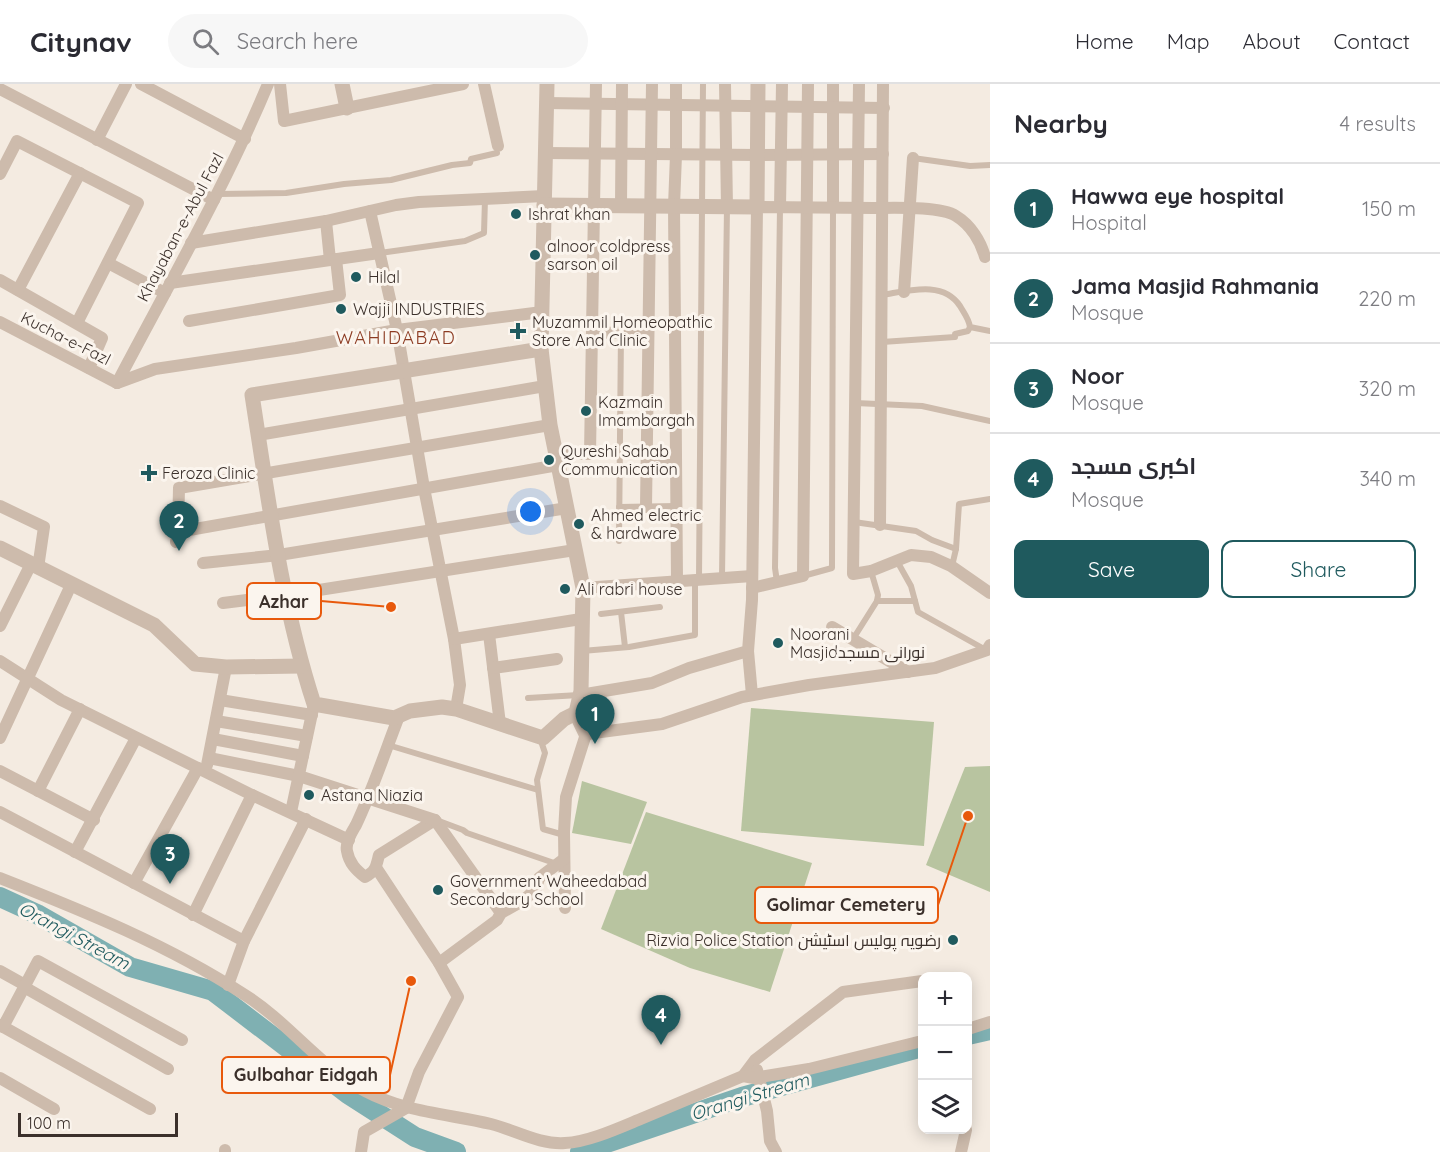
<!DOCTYPE html>
<meta charset="utf-8">
<style>
body{margin:0;font-family:Quicksand,Cairo,sans-serif;background:#f7f7f7;color:#2b2b33}
.controls{position:absolute;right:18px;bottom:18px;display:grid;overflow:hidden;border-radius:12px;box-shadow:0 3px 15px #0003}
.controls button{width:54px;height:54px;display:grid;place-items:center;padding:0;border:0;border-bottom:2px solid #e1e1e2;background:#fff;color:#2b2b33;font:30px sans-serif}
.scale{position:absolute;left:18px;bottom:15px;width:160px;box-sizing:border-box;padding-left:6px;border:3px solid #3b302b;border-top:0;font-size:16px;line-height:21px;white-space:nowrap;color:#3b302b;-webkit-text-stroke:4px #fbf5ee;paint-order:stroke}
.you{position:absolute;left:531px;top:428px;width:21px;height:21px;margin:-15px;border:4px solid #fff;border-radius:50%;background:#1a73e8;box-shadow:0 0 0 9px #1a73e833}
.badge{display:grid;place-items:center;width:39px;height:39px;border-radius:50%;background:#1f5a5e;color:#fff;font-size:20px;font-weight:700}
.pin{position:absolute;translate:-50% -50px;filter:drop-shadow(0 2px 3px #0008)}
.pin::after{content:'';position:absolute;top:32px;width:21px;height:18px;background:inherit;clip-path:polygon(0 0,100% 0,50% 100%)}
.list{margin:0;padding:0;list-style:none}
h2{display:flex;justify-content:space-between;align-items:center;height:78px;margin:0;padding:0 24px;font-size:26px}
h2 small{font-size:20px;font-weight:400;color:#7c7c81}
.list li{display:grid;grid-template-columns:39px 1fr auto;gap:18px;align-items:center;box-sizing:border-box;height:90px;padding:0 24px;border-top:2px solid #e1e1e2}
.list b{display:block;font-size:22px;white-space:nowrap}
.list p{margin:0;font-size:20px;white-space:nowrap;color:#7c7c81}
.list em{font-size:20px;font-style:normal;color:#7c7c81}
.actions{display:flex;gap:12px;padding:18px 24px}
.actions a{flex:1;padding:14px 0;border:2px solid #1f5a5e;border-radius:12px;text-align:center;font-size:21px;color:#1f5a5e}
.actions .main{background:#1f5a5e;color:#fff}
.icon{flex:none;width:33px;height:33px;fill:none;stroke:currentColor;stroke-width:2;stroke-linecap:round;stroke-linejoin:round}
.map{position:relative;flex:none;width:990px;height:1068px;overflow:hidden}
header{display:flex;align-items:center;gap:36px;box-sizing:border-box;height:84px;padding:0 30px;background:#fff;border-bottom:2px solid #e1e1e2}
header strong{font-size:28px}
nav{display:flex;gap:33px;margin-inline-start:auto;font-size:21px}
.search{width:420px;height:54px;background:#f7f7f7;display:flex;align-items:center;gap:15px;box-sizing:border-box;padding:0 21px;border-radius:33px;color:#7c7c81;font-size:22px}
main{display:flex}
aside{flex:1;background:#fff}
.map>svg:first-child{display:block}
</style>
<header>
<strong>Citynav</strong>
<div class="search"><svg class="icon" aria-label="search" viewBox="0 0 24 24"><circle cx="10" cy="10" r="6"/><path d="M15 15l6 6"/></svg>Search here</div>
<nav><a>Home</a><a>Map</a><a>About</a><a>Contact</a></nav>
</header>
<main>
<div class="map">
<svg width="990" height="1068" viewBox="0 0 990 1068">
<rect width="100%" height="100%" fill="#f4ebe1"/>
<g fill="#b8c4a0">
<polygon points="751,624 934,638 924,762 741,747"/>
<polygon points="990,682 990,808 926,781 965,683"/>
<polygon points="582,697 647,718 631,760 572,749"/>
<polygon points="646,728 812,779 770,908 690,884 601,845"/>
</g>
<g fill="none" stroke-linecap="round" stroke-linejoin="round">
<g stroke="#7fb0b2" stroke-width="20">
<polyline points="0,813 37,830 130,883 213,907 348,1010 415,1053 456,1068"/>
<polyline points="968,951 990,946"/>
<polyline points="580,1068 742,1013 922,963"/>
</g>
<g stroke="#cdbbac" stroke-width="6">
<polyline points="913,74 970,82 990,81"/>
<polyline points="218,110 286,109 344,100 391,96 452,81 470,79 471,75 497,69"/>
<polyline points="380,169 465,157 484,149 485,115"/>
<path d="M882,211C908,207 943,196 960,222C964,229 969,235 970,243L990,247"/>
<polyline points="882,258 955,253 955,250 968,247 970,243"/>
<polyline points="855,319 922,322 990,337"/>
<polyline points="647,378 676,378"/>
<polyline points="619,423 676,422"/>
<polyline points="854,438 916,447 932,456 956,465"/>
<polyline points="619,457 621,248"/>
<polyline points="897,477 911,502 918,528 986,566"/>
<polyline points="952,482 956,465 959,420 990,415"/>
<polyline points="803,492 832,484 833,124"/>
<polyline points="722,493 727,123"/>
<polyline points="699,495 703,0"/>
<polyline points="777,498 775,484 780,124"/>
<polyline points="877,517 915,517"/>
<polyline points="621,528 625,563"/>
<polyline points="601,530 660,523"/>
<polyline points="853,555 877,517 878,511 871,487"/>
<polyline points="582,567 629,563 695,551 695,496"/>
<polyline points="528,614 579,611"/>
<polyline points="540,654 545,669 537,696 543,745 564,751"/>
<polyline points="388,661 538,706"/>
<polyline points="439,737 463,746 467,749 557,780"/>
</g>
<g stroke="#cdbbac" stroke-width="12">
<polyline points="141,0 245,55"/>
<polyline points="280,0 284,37 463,0"/>
<polyline points="484,0 498,62"/>
<polyline points="676,0 676,71 674,122 677,496"/>
<polyline points="725,0 727,123"/>
<polyline points="833,0 833,124"/>
<polyline points="859,0 853,490 871,487 911,471 931,473 951,482 990,509"/>
<polyline points="0,5 214,116"/>
<polyline points="547,19 884,24"/>
<polyline points="97,56 126,0"/>
<polyline points="546,69 758,71 883,70"/>
<polyline points="0,90 17,57 138,119 77,239"/>
<polyline points="621,121 622,0"/>
<polyline points="780,123 782,0"/>
<polyline points="370,127 397,246 424,404 454,555 460,601 456,625"/>
<polyline points="326,137 330,176"/>
<polyline points="191,159 326,137 396,121 419,118 544,112"/>
<polyline points="108,179 165,209"/>
<polyline points="0,196 102,254 89,284"/>
<polyline points="170,199 379,169"/>
<polyline points="18,206 80,89"/>
<polyline points="904,208 913,74"/>
<polyline points="189,237 340,211 336,175"/>
<polyline points="0,238 117,299"/>
<polyline points="592,249 648,248"/>
<polyline points="117,299 155,285 296,264 397,246 542,228"/>
<path d="M117,299C169,200 225,103 268,0"/>
<polyline points="258,351 545,302"/>
<polyline points="556,369 590,370 596,0"/>
<polyline points="0,422 44,443 38,484"/>
<polyline points="646,423 652,0"/>
<polyline points="880,441 883,0"/>
<polyline points="178,448 558,381"/>
<polyline points="176,458 178,448 179,404 550,341"/>
<polyline points="203,479 279,471 567,424"/>
<polyline points="583,504 752,492"/>
<polyline points="752,504 803,492 808,0"/>
<polyline points="223,519 287,511 575,466"/>
<polyline points="0,542 31,480"/>
<polyline points="832,543 908,588"/>
<polyline points="489,550 500,640"/>
<polyline points="454,555 581,535"/>
<polyline points="748,567 752,611"/>
<polyline points="0,577 61,616 252,711 349,756"/>
<polyline points="493,584 557,575"/>
<path d="M580,611L652,599L689,584L748,567L752,516L757,123C796,123 835,124 874,124C894,124 940,122 956,132C971,141 981,158 985,173"/>
<polyline points="220,616 312,631"/>
<path d="M399,632C385,668 373,705 356,741C352,748 345,758 347,767C349,779 356,786 365,793C376,787 376,783 379,771L435,736L501,829"/>
<polyline points="216,637 307,652"/>
<polyline points="0,654 71,501"/>
<polyline points="213,655 303,672"/>
<polyline points="209,674 299,692 435,736"/>
<polyline points="207,681 226,583"/>
<polyline points="0,687 94,736"/>
<polyline points="38,707 80,625"/>
<polyline points="0,728 244,857"/>
<polyline points="291,728 314,620"/>
<polyline points="75,768 136,654"/>
<path d="M0,794C84,827 168,861 245,911C288,938 320,983 365,1007C404,1028 449,1030 491,1040C515,1046 540,1061 565,1059C589,1058 621,1043 643,1034C676,1020 710,1006 743,992L755,976L843,908L922,897"/>
<polyline points="134,799 198,684"/>
<polyline points="565,824 564,748 566,713 586,650 662,640 742,613 809,601 935,584 987,566 990,561"/>
<polyline points="193,831 252,711"/>
<polyline points="439,879 497,836 501,829 524,816 536,805 539,794 564,775"/>
<polyline points="0,887 25,901"/>
<polyline points="228,901 244,857 306,735"/>
<polyline points="24,903 168,985"/>
<polyline points="0,941 150,1025"/>
<polyline points="3,943 38,877 182,956"/>
<polyline points="968,945 990,938"/>
<polyline points="757,986 767,1027 770,1057 776,1068"/>
<polyline points="743,992 754,994 809,985 922,957"/>
<polyline points="0,994 54,1025"/>
<polyline points="225,1068 225,1066"/>
<polyline points="361,1068 364,1048 406,1024 419,988 458,913 439,879 377,785"/>
<polyline points="961,1068 966,1046"/>
</g>
<g stroke="#cdbbac" stroke-width="15">
<polyline points="342,0 347,24"/>
<polyline points="547,0 541,265 550,341 583,504 581,607 576,629 586,650"/>
<polyline points="544,121 757,123 758,0"/>
<path d="M541,265L252,311C268,414 282,522 314,620L394,634L410,627L442,623L456,625L543,654L564,635L576,629"/>
<polyline points="0,464 154,541 195,580 226,583 302,582"/>
</g>
</g>
<g fill="#1f5a5e" stroke="#fbf5ee" stroke-width="2">
<circle cx="516" cy="130" r="6"/>
<circle cx="535" cy="171" r="6"/>
<circle cx="356" cy="193" r="6"/>
<circle cx="341" cy="225" r="6"/>
<path d="M515 238h6v6h6v6h-6v6h-6v-6h-6v-6h6z"/>
<circle cx="586" cy="327" r="6"/>
<circle cx="549" cy="376" r="6"/>
<path d="M146 380h6v6h6v6h-6v6h-6v-6h-6v-6h6z"/>
<circle cx="579" cy="440" r="6"/>
<circle cx="565" cy="505" r="6"/>
<circle cx="778" cy="559" r="6"/>
<circle cx="309" cy="711" r="6"/>
<circle cx="438" cy="806" r="6"/>
<circle cx="953" cy="856" r="6"/>
</g>
<g text-anchor="middle" stroke-width="6" stroke-linejoin="round" paint-order="stroke">
<g font-size="16" fill="#3b302b" stroke="#fbf5ee" text-anchor="start">
<text x="528" y="136">Ishrat khan</text>
<text x="547" y="168">alnoor coldpress<tspan x="547" dy="18">sarson oil</tspan></text>
<text x="368" y="199">Hilal</text>
<text x="353" y="231">Wajji INDUSTRIES</text>
<text x="532" y="244">Muzammil Homeopathic<tspan x="532" dy="18">Store And Clinic</tspan></text>
<text x="598" y="324">Kazmain<tspan x="598" dy="18">Imambargah</tspan></text>
<text x="561" y="373">Qureshi Sahab<tspan x="561" dy="18">Communication</tspan></text>
<text x="162" y="395">Feroza Clinic</text>
<text x="591" y="437">Ahmed electric<tspan x="591" dy="18">&amp; hardware</tspan></text>
<text x="577" y="511">Ali rabri house</text>
<text x="790" y="556">Noorani<tspan x="790" dy="18">Masjidنورانی مسجد</tspan></text>
<text x="321" y="717">Astana Niazia</text>
<text x="450" y="803">Government Waheedabad<tspan x="450" dy="18">Secondary School</tspan></text>
<text x="941" y="862" text-anchor="end">Rizvia Police Station رضویہ پولیس اسٹیشن</text>
</g>
<g font-size="16" fill="#3b302b" stroke="#fbf5ee">
<text transform="translate(180 143) rotate(-62)" y="6">Khayaban-e-Abul Fazl</text>
<text transform="translate(66 254) rotate(27)" y="6">Kucha-e-Fazl</text>
</g>
<g font-size="18" letter-spacing="1.5" fill="#8c3b22" stroke="#fbf5ee">
<text x="396" y="260">WAHIDABAD</text>
</g>
<g font-size="18" font-style="italic" fill="#1f5a5e" stroke="#fbf5ee">
<text transform="translate(74 852) rotate(28)" y="6">Orangi Stream</text>
<text transform="translate(750 1013) rotate(-17)" y="6">Orangi Stream</text>
</g>
</g>
<path fill="none" stroke="#e8590c" stroke-width="2" d="M391 523L321 517M968 732L938 821M411 897L390 991"/>
<g fill="#e8590c" stroke="#fbf5ee" stroke-width="2">
<circle cx="391" cy="523" r="6"/>
<circle cx="968" cy="732" r="6"/>
<circle cx="411" cy="897" r="6"/>
</g>
<g fill="#fbf5ee" stroke="#e8590c" stroke-width="2">
<rect x="247" y="499" width="74" height="36" rx="6"/>
<rect x="755" y="803" width="183" height="36" rx="6"/>
<rect x="222" y="973" width="168" height="36" rx="6"/>
</g>
<g font-size="18" text-anchor="middle" font-weight="bold" fill="#3b302b">
<text x="284" y="524">Azhar</text>
<text x="846" y="827">Golimar Cemetery</text>
<text x="306" y="997">Gulbahar Eidgah</text>
</g>
</svg>
<div class="controls">
<button>+</button>
<button>−</button>
<button><svg class="icon" aria-label="layers" viewBox="0 0 24 24"><path d="M12 4l9 5-9 5-9-5zM3 14l9 5 9-5"/></svg></button>
</div>
<div class="scale">100 m</div>
<div class="you"></div>
<div class="pin badge" style="left:595px;top:660px">1</div>
<div class="pin badge" style="left:179px;top:467px">2</div>
<div class="pin badge" style="left:170px;top:800px">3</div>
<div class="pin badge" style="left:661px;top:961px">4</div>
</div>
<aside>
<h2>Nearby<small>4 results</small></h2>
<ul class="list">
<li><span class="badge">1</span><div><b>Hawwa eye hospital</b><p>Hospital</p></div><em>150 m</em></li>
<li><span class="badge">2</span><div><b>Jama Masjid Rahmania</b><p>Mosque</p></div><em>220 m</em></li>
<li><span class="badge">3</span><div><b>Noor</b><p>Mosque</p></div><em>320 m</em></li>
<li><span class="badge">4</span><div><b>اکبری مسجد</b><p>Mosque</p></div><em>340 m</em></li>
</ul>
<div class="actions"><a class="main">Save</a><a>Share</a></div>
</aside>
</main>
